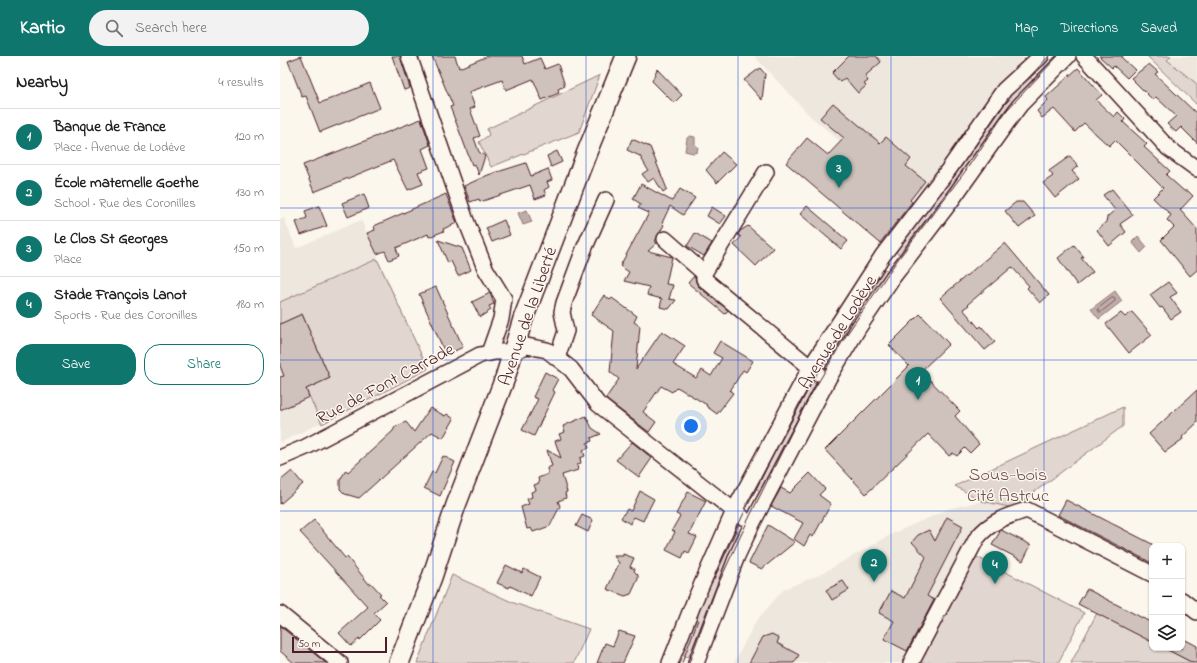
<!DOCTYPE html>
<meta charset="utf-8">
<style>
body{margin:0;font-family:"Indie Flower",sans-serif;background:#f2f2f2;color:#202124}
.controls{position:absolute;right:12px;bottom:12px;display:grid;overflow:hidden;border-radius:8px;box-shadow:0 1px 3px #0004}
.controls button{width:36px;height:36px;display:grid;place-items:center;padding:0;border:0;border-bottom:1px solid #e0e0e0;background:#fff;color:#202124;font:20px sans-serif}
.scale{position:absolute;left:12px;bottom:10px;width:95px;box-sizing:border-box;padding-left:4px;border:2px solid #4a1f2b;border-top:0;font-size:11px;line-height:14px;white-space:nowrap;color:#4a1f2b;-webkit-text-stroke:3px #fbf7ec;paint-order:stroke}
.you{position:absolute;left:411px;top:370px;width:14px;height:14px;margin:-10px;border:3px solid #fff;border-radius:50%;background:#1a73e8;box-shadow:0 0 0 6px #1a73e833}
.badge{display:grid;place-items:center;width:26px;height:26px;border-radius:50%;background:#0f766e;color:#fff;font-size:13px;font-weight:700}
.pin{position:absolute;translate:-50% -33px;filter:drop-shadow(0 1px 2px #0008)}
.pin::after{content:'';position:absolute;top:21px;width:14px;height:12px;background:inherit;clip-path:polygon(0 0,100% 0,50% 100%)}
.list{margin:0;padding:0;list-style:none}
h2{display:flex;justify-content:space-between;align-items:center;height:52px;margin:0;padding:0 16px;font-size:17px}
h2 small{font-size:13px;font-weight:400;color:#757577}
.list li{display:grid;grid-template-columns:26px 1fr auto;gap:12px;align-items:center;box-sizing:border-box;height:56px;padding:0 16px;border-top:1px solid #e0e0e0}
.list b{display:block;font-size:15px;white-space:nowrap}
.list p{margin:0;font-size:13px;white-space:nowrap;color:#757577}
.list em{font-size:13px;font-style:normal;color:#757577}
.actions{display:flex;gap:8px;padding:12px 16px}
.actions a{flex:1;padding:9px 0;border:1px solid #0f766e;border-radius:16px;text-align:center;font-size:14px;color:#0f766e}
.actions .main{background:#0f766e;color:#fff}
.icon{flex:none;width:22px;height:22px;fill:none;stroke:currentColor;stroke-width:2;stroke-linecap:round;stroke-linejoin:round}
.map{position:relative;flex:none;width:917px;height:607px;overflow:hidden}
header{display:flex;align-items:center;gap:24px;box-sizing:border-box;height:56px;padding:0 20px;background:#0f766e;color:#fff}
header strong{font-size:19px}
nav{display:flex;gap:22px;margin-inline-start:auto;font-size:14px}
.search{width:280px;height:36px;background:#f2f2f2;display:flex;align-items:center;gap:10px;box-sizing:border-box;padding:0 14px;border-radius:22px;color:#757577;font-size:15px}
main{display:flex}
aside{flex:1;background:#fff}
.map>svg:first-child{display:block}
</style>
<header>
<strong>Kartio</strong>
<div class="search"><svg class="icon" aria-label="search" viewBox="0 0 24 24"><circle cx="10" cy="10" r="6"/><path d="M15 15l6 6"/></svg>Search here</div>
<nav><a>Map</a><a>Directions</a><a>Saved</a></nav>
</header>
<main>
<aside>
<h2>Nearby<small>4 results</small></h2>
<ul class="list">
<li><span class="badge">1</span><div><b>Banque de France</b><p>Place · Avenue de Lodève</p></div><em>120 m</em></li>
<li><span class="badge">2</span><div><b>École maternelle Goethe</b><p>School · Rue des Coronilles</p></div><em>130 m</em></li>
<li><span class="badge">3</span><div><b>Le Clos St Georges</b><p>Place</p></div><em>150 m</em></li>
<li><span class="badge">4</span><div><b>Stade François Lanot</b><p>Sports · Rue des Coronilles</p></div><em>180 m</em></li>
</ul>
<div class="actions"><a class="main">Save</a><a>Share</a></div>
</aside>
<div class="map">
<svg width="917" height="607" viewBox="0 0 917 607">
<rect width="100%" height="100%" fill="#fbf7ec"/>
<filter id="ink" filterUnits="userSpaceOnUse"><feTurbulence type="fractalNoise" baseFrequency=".025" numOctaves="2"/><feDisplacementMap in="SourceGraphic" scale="8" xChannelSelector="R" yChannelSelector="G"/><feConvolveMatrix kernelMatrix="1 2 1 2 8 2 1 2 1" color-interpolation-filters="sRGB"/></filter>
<g filter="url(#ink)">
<g fill="#eee7de">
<polygon points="474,0 744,0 638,150 530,60"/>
<polygon points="867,0 917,0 917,49 880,13"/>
<polygon points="4,162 16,192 81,164 148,313 0,387 0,164"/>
<polygon points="702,445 733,452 705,462 697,473 623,607 454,607 476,565 504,533 539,519 614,477 671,452"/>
</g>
<g fill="#e2d7d0" stroke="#967b7e">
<polygon points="867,0 891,0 887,4 917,28 917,49"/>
<polygon points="320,19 299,76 211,111 199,86 209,79 207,73"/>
<polygon points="748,19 757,28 623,201 613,194 722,44"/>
<polygon points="97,203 148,313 42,368 26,333 50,322 22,258 0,268 0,246"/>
<polygon points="601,210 611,217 549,313 538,307"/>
<polygon points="529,324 539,330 484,437 473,431"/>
<polygon points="843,351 843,370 733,452 702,445 675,430"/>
<polygon points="452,473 463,479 413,603 401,598 440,495"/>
<polygon points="695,500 804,557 778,607 639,607"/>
<polygon points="172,519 234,547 309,573 294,607 137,607"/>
<polygon points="817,557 872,586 872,592 884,592 913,607 791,607"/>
</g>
<g fill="#bfadaa" stroke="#907477">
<polygon points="410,80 415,81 415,89 418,91 417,96 413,97 405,95 407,82"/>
<polygon points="247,154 252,166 243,169 238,157"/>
<polygon points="858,180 867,191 861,197 852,186"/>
<polygon points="835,235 842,245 819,263 811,253"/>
</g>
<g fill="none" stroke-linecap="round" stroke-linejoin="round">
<polygon stroke="#79585e" stroke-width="1" points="832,242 835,242 835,245 821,256 819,256 818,253"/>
</g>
<g fill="#cfc2bc" stroke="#4a1f2b">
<polygon points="21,0 40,47 90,27 100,52 40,76 26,40 22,41 8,5"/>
<polygon points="112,0 120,0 130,32 124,34"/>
<polygon points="152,0 175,0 179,12 208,0 242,0 245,8 260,2 265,13 278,8 285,30 278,33 279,37 262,44 253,23 226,34 222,24 189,36 195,51 190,53 200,80 194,82 199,96 205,100 199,119 195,108 192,109 182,82 170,51 173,50"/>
<polygon points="569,0 596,0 601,6 585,20 588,25 584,28 586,30 578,37 565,22 560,26 552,17"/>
<polygon points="819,0 843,0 842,2 855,14 847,22 834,10 832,12"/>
<polygon points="869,8 878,16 875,18 917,58 917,87 901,71 896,76 887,68 896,60 876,41 873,44 851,22"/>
<polygon points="480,12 485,18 482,44 464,24"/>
<polygon points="798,12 822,39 816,44 834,61 838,56 845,63 843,66 867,88 864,91 890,115 886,119 904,135 908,135 913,140 900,154 917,173 917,214 910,220 881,184 894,171 887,164 891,159 873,142 883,132 835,84 829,90 804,67 795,76 774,53 762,62 757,55 768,44 766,41"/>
<polygon points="377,13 402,39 394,47 372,25"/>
<polygon points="553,47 600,87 606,81 631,103 626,110 645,125 630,144 632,146 600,187 506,107 527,82 548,99 564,82 540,62"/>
<polygon points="141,63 150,89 142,93 149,112 138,116 143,128 128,134 113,104 34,136 23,109"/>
<polygon points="352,83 370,91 387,133 383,136 374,122 368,126 362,118 368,114 360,100 347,94"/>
<polygon points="277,95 282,106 271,111 267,100"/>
<polygon points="442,96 456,108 437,127 426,114"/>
<polygon points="790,100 798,110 792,115 799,123 775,142 763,127 773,120 769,115"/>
<polygon points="246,107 251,120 268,113 272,124 267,126 269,131 264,134 266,139 255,143 250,129 200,146 199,143 190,146 184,130 208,119"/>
<polygon points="361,128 392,145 400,133 415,142 403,159 390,150 382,167 384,169 375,185 377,187 368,195 392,201 386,228 393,229 389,243 396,244 389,253 380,251 382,243 367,239 369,231 344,225 349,216 340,210 369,157 358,152 361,148 353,143"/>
<polygon points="832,133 853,159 840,168 846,176 829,190 817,174 826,166 827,161 835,154 823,139"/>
<polygon points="84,138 89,152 68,161 62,147"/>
<polygon points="166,138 177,167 163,173 164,175 149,181 148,178 116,192 119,200 109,204 105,195 97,198 87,177 95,174 94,170"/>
<polygon points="736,146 743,146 755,160 739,172 725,155"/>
<polygon points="39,150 47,170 21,179 16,166 27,162 25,155"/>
<polygon points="527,150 568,185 561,193 520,158"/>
<polygon points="432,151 446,160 440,168 427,160"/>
<polygon points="224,164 230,179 212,186 206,172"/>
<polygon points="468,170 493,192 476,210 454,189 461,181 458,179 460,175"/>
<polygon points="415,177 432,187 424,200 407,190"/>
<polygon points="158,184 182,192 191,214 178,220 171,205 168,207"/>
<polygon points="725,187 769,239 760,247 747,232 749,230 732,211 688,248 689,249 683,253 699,272 701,270 715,286 705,294 660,242"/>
<polygon points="794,189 804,201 801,202 813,216 797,229 778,202"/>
<polygon points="414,220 418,230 448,254 445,258 408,227"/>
<polygon points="888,226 897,237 890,241 901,256 891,263 882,251 880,252 870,239"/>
<polygon points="156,231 183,291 166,299 139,238"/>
<polygon points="210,237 214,248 209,250 211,254 200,261 192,246"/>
<polygon points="324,239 330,244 332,242 357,260 354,266 360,270 356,313 382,275 405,290 393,308 416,322 422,314 431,320 442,302 433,297 440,285 473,305 466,316 463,314 450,335 453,337 437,358 426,350 427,349 397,331 392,336 381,330 363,356 376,366 369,376 327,344 326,342 339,323 330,316 334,275 311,259"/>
<polygon points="852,256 872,279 849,297 826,268 841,257 845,261"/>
<polygon points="22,258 50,322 26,333 29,341 0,354 0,321 4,320 0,310 0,268"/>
<polygon points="640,258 669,288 641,315 680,355 675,360 699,388 690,397 685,392 677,400 673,397 669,400 648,378 586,438 545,394 629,310 609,289"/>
<polygon points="265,316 278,323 272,334 275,336 254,380 242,374 258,343 253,341"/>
<polygon points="917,334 917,367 902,381 903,383 885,396 869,378"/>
<polygon points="150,352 165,360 167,358 174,363 163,382 152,376 79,442 65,438 60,433 60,424 66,414 68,416 113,375 115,371 126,366 134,376"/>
<polygon points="306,360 312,372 321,378 311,382 312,385 307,387 309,392 303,394 305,400 300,402 301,407 297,409 298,414 282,419 287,436 285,437 286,442 278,445 280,450 270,470 253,476 251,472 247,473 241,451 249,448 247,443 252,441 251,436 256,434 254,429 259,427 258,422 268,418 267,412 272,410 267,394 281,402 275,385 281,383 279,378 285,376 283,370"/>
<polygon points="352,386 372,402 359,421 336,404"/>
<polygon points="163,400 175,406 160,440 144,432 152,416 155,417"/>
<polygon points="12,415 23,428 0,448 0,425"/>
<polygon points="530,417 545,433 539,439 551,448 533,481 530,479 524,490 514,483 523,467 491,450 501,432 510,437"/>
<polygon points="360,435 374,443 363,465 354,461 350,468 341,462 347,453 351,455"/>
<polygon points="408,436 426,445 409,478 417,481 409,497 405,495 402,502 386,494 395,476 392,474 400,460 396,458"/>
<polygon points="786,444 872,488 872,507 778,459"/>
<polygon points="302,459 313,464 308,476 296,470"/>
<polygon points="667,461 683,470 647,540 654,544 627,595 604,583 614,565 599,557 611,535 625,542 646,501 632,486 638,479 649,474 655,485"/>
<polygon points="34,464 65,502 67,501 89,528 91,527 101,538 99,539 106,546 94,557 100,564 80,584 79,583 71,590 59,577 88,551 20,476"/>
<polygon points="488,469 515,486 482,513 469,507"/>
<polygon points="721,474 751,489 743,505 712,489"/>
<polygon points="343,498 354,502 350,511 355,513 354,515 358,519 358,523 351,538 345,540 327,533 339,507 334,500 343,500"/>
<polygon points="226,509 242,517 244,513 260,521 251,540 230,530 229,532 217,527"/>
<polygon points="563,525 569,534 552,544 546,534"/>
<polygon points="807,533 872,567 872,586 798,548"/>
<polygon points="0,570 46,607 14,607 0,595"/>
<polygon points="339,575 355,580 343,607 317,607 325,587 333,590"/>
<polygon points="492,578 499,582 497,587 519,599 514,607 469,607 483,581"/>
<polygon points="902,582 917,590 917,607 913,607 884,592 902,592"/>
</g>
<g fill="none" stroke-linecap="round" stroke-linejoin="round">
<g stroke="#4a1f2b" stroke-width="18">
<g id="minor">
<polyline points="129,0 185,162 205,212 224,243 221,263 209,297"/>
<polyline points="804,0 888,92 917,113"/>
<polyline points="486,116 424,217 424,223 537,317"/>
<polyline points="385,183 424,217"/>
<polyline points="277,302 286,275 282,256 284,247 304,193 326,144"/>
<polyline points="0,402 26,391 200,299 215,296 232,296 247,290 267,294 291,313 318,348 462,461"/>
<polyline points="902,544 917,556"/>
<polyline points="0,558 60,607"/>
<polyline points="390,607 414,546 454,455 530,312 603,199 669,113 724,34 761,0"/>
<polyline points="416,607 457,500 473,466 548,323 579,271 613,221 671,145 728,65 740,49 788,0"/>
<path d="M631,607L697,482C711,465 727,460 747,454L872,518"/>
</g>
</g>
<g stroke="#4a1f2b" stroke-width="22">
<polyline id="major" points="119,607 152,521 176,449 225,322 243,263 307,96 346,0"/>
</g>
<use href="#minor" stroke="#fbf7ec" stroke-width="15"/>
<use href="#major" stroke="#fbf7ec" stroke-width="19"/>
<g stroke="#4a1f2b" stroke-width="1">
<polyline points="742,29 769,0"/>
<polyline points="673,122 720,53 730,43"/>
<polyline points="434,523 462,461 519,348 550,295"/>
<polyline points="402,607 418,564"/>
<polyline points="409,607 436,533 468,464 526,347 567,278 616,206 684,117 727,54 778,0"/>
</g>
</g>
</g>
<path fill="none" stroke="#1d4ed8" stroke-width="1" stroke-opacity="0.55" d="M153,0V607M306,0V607M458,0V607M611,0V607M764,0V607M0,152H917M0,304H917M0,455H917"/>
<g text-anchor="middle" stroke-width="3" stroke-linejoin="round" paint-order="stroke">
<g font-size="18" fill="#4a1f2b" stroke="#fbf7ec">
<text transform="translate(247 260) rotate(-71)" y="6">Avenue de la Liberté</text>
<text transform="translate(557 276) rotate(-58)" y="6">Avenue de Lodève</text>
<text transform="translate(105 327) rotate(-28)" y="6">Rue de Font Carrade</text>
</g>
<g font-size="18" fill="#704d54" stroke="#fbf7ec">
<text x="728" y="424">Sous-bois<tspan x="728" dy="21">Cité Astruc</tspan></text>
</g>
</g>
</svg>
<div class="controls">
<button>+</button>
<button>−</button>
<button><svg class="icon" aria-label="layers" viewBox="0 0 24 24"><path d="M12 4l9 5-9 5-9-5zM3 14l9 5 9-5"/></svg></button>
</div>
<div class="scale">50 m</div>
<div class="you"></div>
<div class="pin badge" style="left:638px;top:344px">1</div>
<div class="pin badge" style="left:594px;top:526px">2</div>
<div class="pin badge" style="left:559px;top:132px">3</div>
<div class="pin badge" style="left:715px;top:528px">4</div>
</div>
</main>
